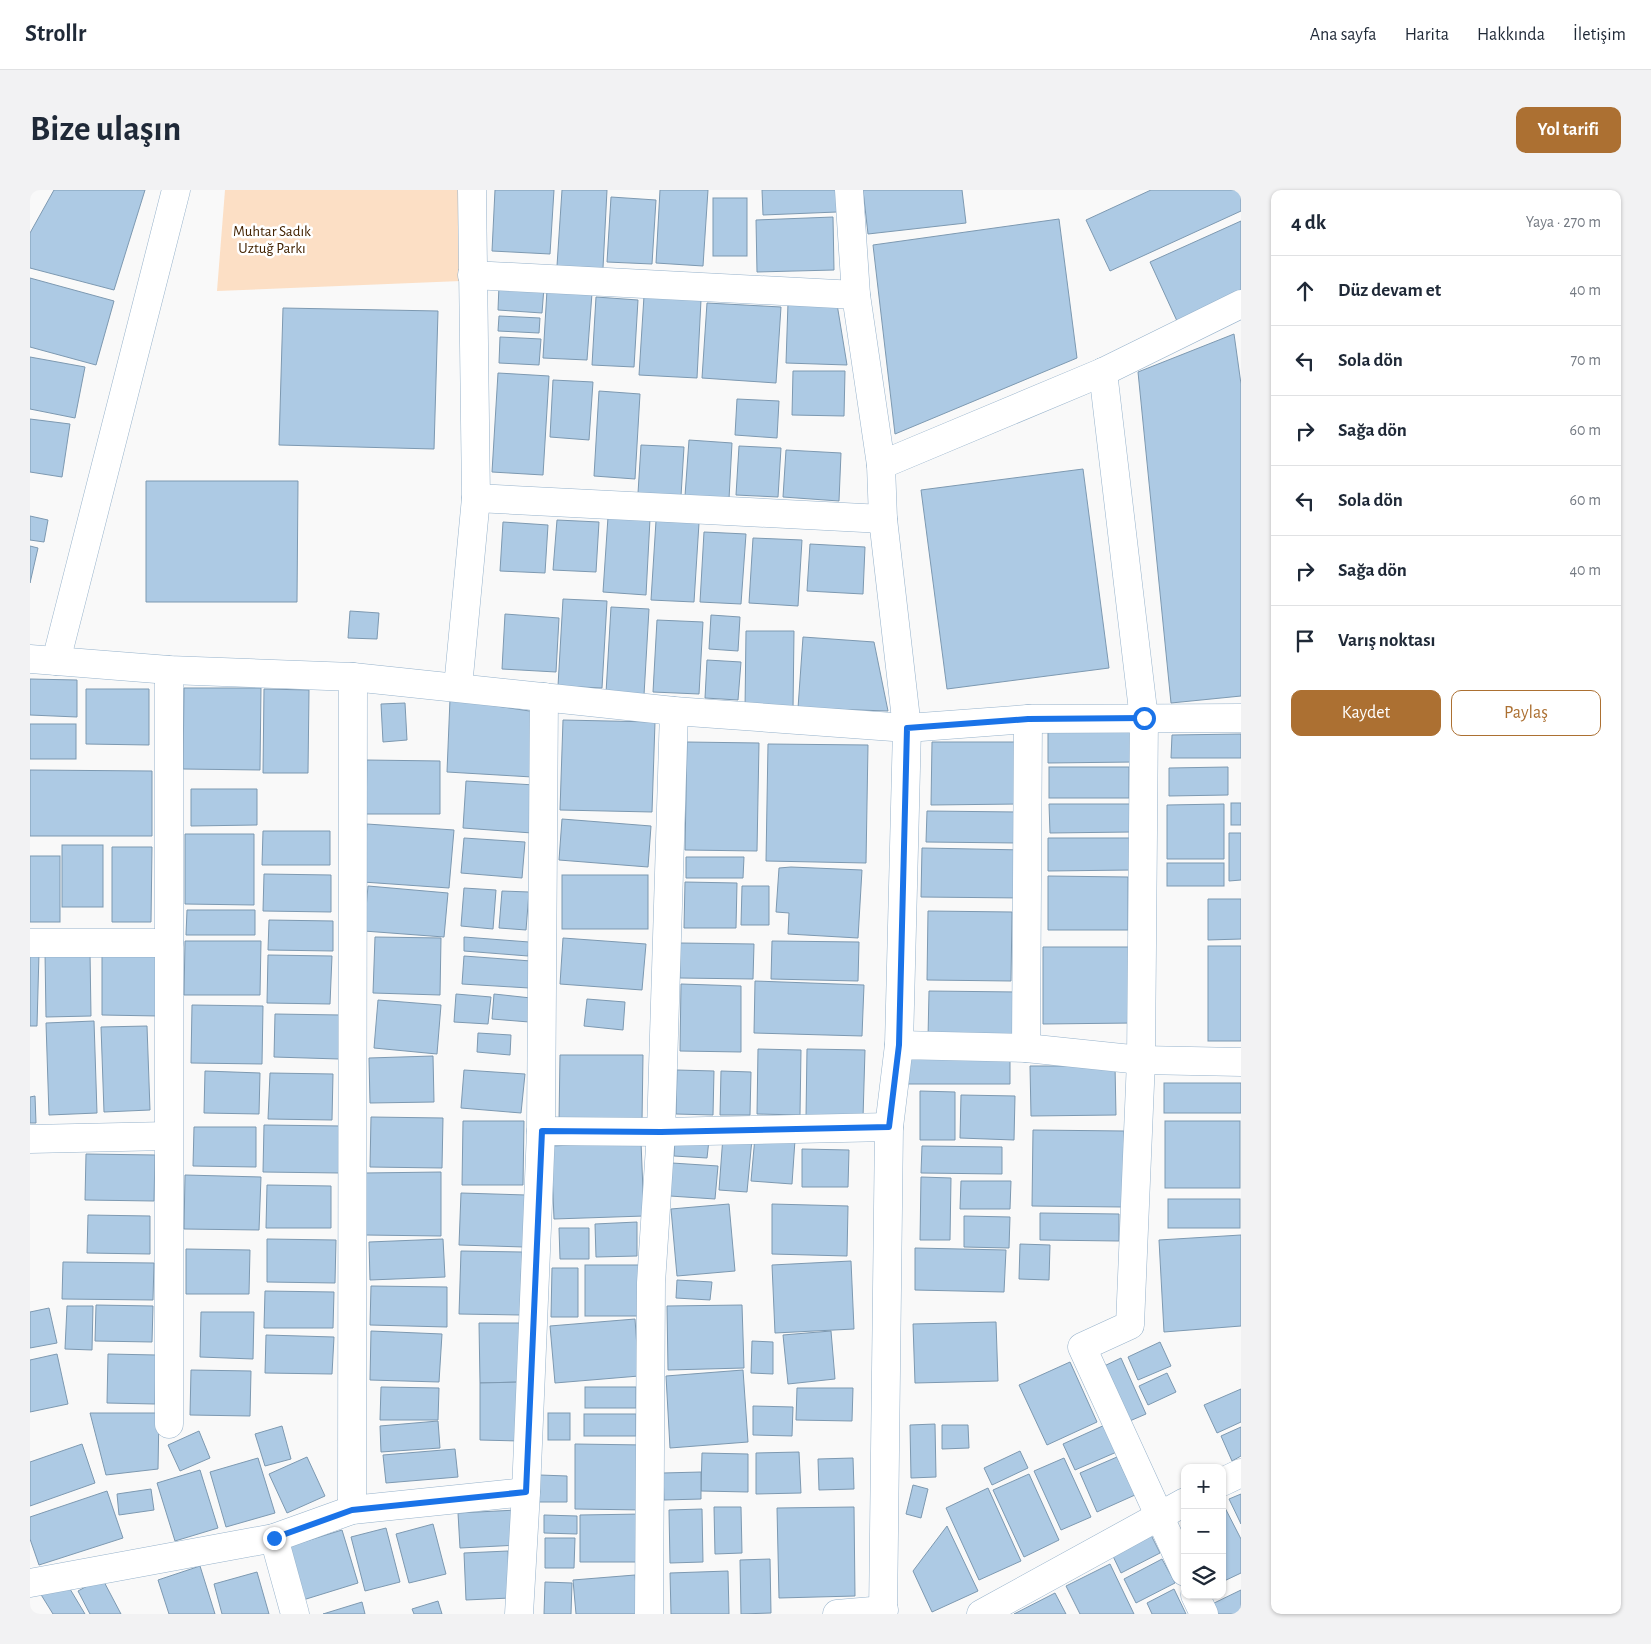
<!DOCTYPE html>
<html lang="tr">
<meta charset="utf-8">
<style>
body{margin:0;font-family:"Alegreya Sans",sans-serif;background:#f2f2f3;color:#1f2937}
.controls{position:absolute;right:15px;bottom:15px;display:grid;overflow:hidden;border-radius:10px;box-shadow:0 1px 4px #0004}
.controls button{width:45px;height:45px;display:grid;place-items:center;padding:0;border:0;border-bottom:1px solid #e0e1e3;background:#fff;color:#1f2937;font:25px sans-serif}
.stop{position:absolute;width:15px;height:15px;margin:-11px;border:4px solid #1a73e8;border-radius:50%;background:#fff}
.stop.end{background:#1a73e8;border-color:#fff;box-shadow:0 1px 5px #0008}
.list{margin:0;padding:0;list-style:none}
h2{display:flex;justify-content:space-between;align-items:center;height:65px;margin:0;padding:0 20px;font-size:21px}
h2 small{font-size:16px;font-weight:400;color:#747a83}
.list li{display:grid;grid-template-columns:32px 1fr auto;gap:15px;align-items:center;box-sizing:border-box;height:70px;padding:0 20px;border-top:1px solid #e0e1e3}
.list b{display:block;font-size:19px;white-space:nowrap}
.list em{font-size:16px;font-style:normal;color:#747a83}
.actions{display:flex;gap:10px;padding:15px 20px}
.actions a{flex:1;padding:11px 0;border:1px solid #ac7032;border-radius:10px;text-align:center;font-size:18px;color:#ac7032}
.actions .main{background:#ac7032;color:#fff}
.icon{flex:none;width:28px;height:28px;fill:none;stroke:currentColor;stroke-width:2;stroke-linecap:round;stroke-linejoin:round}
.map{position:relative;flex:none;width:1211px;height:1424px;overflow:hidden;border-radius:10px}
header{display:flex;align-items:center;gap:30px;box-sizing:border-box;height:70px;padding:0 25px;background:#fff;border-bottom:1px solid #e0e1e3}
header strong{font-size:24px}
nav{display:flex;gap:28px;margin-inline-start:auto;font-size:18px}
.intro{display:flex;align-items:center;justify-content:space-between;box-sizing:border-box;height:120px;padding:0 30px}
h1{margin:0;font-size:35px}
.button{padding:12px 22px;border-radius:10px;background:#ac7032;color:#fff;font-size:18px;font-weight:700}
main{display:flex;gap:30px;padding:0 30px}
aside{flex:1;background:#fff;border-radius:10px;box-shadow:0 1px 4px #0004}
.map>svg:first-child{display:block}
</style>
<header>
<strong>Strollr</strong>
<nav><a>Ana sayfa</a><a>Harita</a><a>Hakkında</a><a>İletişim</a></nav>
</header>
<div class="intro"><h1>Bize ulaşın</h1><a class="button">Yol tarifi</a></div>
<main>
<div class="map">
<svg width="1211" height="1424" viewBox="0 0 1211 1424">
<rect width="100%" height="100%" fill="#f9f9f9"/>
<polygon fill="#fcdfc5" points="195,0 429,0 431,91 187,101"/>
<g fill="#adcae4" stroke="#7d99b1">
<polygon points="24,0 115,0 84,100 0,78 0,43"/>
<polygon points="465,0 524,0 520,64 462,61"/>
<polygon points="532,0 577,0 573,78 527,76"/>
<polygon points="630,0 678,0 673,76 626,73"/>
<polygon points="732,0 806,0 807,22 733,25"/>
<polygon points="833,0 932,0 936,33 838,44"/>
<polygon points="1121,0 1211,0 1211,21 1080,81 1056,30"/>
<polygon points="581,7 626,10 622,74 577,72"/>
<rect x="683" y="8" width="34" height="58"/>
<polygon points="803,27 804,80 727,82 726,30"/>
<polygon points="1029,29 1047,168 865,244 843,55"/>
<polygon points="1211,31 1211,101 1147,131 1120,72"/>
<polygon points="0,88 84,111 66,175 0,157"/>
<polygon points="469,95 514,97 512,123 468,120"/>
<polygon points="517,100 562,103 557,170 513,168"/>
<polygon points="614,106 671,110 667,188 609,185"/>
<polygon points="566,107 608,110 604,177 562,175"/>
<polygon points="677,113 751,117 746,193 672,188"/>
<polygon points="758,113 807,114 817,175 756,173"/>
<polygon points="253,118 408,121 404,259 249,255"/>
<polygon points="469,126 510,128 509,143 468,141"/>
<polygon points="1204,144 1211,194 1211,506 1141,513 1108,182"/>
<polygon points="470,147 511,149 509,175 469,173"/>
<polygon points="0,167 55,177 45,228 0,219"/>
<polygon points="763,181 815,181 814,226 762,225"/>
<polygon points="468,183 519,186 513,285 462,282"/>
<polygon points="523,190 563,192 559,250 520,247"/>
<polygon points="569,201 610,204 605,289 564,286"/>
<polygon points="707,209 749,211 747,248 705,245"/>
<polygon points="0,229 40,234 32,287 0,282"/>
<polygon points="659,250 702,253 699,309 655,306"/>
<polygon points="611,255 654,257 651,306 608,303"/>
<polygon points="709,256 751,258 748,307 706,305"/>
<polygon points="756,260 811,263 809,311 753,307"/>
<polygon points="1053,279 1079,478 917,499 891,300"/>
<polygon points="116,291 268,291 267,412 116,412"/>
<polygon points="0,326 18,330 14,352 0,350"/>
<polygon points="578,327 620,329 616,405 573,402"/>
<polygon points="527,330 569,332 566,382 523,380"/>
<polygon points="626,331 669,333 664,412 621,410"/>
<polygon points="473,332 518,335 515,383 470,381"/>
<polygon points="674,342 716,344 711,414 670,412"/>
<polygon points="723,348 772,350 768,416 719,413"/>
<polygon points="780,354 835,357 833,404 777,401"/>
<polygon points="0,356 8,358 0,393"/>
<polygon points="533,409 577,411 572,498 528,496"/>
<polygon points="581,417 619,419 614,505 576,503"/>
<polygon points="320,421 349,423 347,449 318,448"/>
<polygon points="475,424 529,428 526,482 472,479"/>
<polygon points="681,425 710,427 708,461 679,459"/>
<polygon points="627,430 673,432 669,504 623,502"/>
<polygon points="716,441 764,441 763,520 715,519"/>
<polygon points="773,447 844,452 858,521 768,518"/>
<polygon points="677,470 711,472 708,510 675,508"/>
<polygon points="0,489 47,490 47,527 0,525"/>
<polygon points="154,498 231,498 230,580 153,579"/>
<polygon points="56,499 119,499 119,555 56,554"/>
<polygon points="234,499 279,500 278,583 233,583"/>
<polygon points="420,509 506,522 502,587 417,582"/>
<polygon points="375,513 377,550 353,552 351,514"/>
<polygon points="533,530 625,532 622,622 530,620"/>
<rect x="0" y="534" width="46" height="35"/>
<polygon points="1018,538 1103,538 1104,572 1018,573"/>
<polygon points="1211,544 1211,568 1141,568 1142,545"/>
<polygon points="657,552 729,553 727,661 655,660"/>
<polygon points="902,552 989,552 989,614 901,615"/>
<polygon points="738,554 838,555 836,673 736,671"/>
<polygon points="337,570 410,571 410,624 336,624"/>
<rect x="1019" y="577" width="80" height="31"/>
<polygon points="1198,577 1198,605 1139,606 1139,578"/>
<polygon points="0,580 122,581 122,646 0,646"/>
<polygon points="436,591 505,595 502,643 433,638"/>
<polygon points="161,599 227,599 227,635 161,636"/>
<rect x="1201" y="613" width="10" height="22"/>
<polygon points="1019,614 1102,614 1101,642 1020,643"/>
<polygon points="1194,614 1194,669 1137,669 1137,615"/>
<polygon points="897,621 987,622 987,653 896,652"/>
<polygon points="532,629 621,636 618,677 529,670"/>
<polygon points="337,634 424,640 419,698 333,692"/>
<polygon points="233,641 300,641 300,675 232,675"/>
<polygon points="1199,643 1211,643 1211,690 1199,691"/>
<polygon points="155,644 224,644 224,715 155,714"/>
<polygon points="434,648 495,652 492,688 431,683"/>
<polygon points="1018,648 1101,648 1102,680 1018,681"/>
<rect x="32" y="655" width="41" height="62"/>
<polygon points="82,657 122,657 121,732 82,732"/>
<polygon points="892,658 994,660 992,708 891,707"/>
<rect x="0" y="666" width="30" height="66"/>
<polygon points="656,667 714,667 713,688 656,688"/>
<rect x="1137" y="673" width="57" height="23"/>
<polygon points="761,677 832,680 828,748 758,744 759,723 746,722 749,678"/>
<polygon points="234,684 301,685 301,722 233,721"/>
<rect x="532" y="685" width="86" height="54"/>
<polygon points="1018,686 1098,687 1098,740 1018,740"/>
<polygon points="655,692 707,693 706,738 654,738"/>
<polygon points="338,696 418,703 414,747 334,741"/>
<polygon points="712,696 739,696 739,735 711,735"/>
<polygon points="434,698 466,700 463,739 431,736"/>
<polygon points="472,701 499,702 496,740 469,738"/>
<polygon points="1178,709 1211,709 1211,749 1178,750"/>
<polygon points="157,720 225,720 225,745 156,745"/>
<polygon points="898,721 982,722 981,791 897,790"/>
<polygon points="239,730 303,731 303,761 238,760"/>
<polygon points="345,747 411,748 410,805 343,803"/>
<polygon points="434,747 499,752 498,766 434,761"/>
<polygon points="533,748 616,754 612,800 530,794"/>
<polygon points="155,751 231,751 230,805 154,805"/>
<polygon points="742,751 829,752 828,791 741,789"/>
<polygon points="650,753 724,754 723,789 650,788"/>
<rect x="1178" y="756" width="33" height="95"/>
<polygon points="1013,757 1102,757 1103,833 1013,834"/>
<polygon points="0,762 9,763 7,836 0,836"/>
<polygon points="72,762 128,762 128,826 72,825"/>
<polygon points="15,763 60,763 61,826 16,827"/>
<polygon points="238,765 302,766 300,814 237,813"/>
<polygon points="434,766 501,771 499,798 432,794"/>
<polygon points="725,791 834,795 832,846 724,843"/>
<polygon points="651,794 711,796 711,862 650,861"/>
<polygon points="899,801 987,802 987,849 898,848"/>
<polygon points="426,804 461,807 458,834 424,832"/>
<polygon points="464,804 501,808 499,832 462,829"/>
<polygon points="557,809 595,812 593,840 554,836"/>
<polygon points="348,810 411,815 407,864 344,858"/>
<polygon points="162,815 233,816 232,874 161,873"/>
<polygon points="245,824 310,825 309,869 244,867"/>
<polygon points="64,831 67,923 19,925 16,833"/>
<polygon points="117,836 120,920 74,922 71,837"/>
<polygon points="448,843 481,845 480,865 447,862"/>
<polygon points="728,859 771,860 770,925 727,924"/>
<polygon points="777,859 835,860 833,928 776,927"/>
<polygon points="879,863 980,863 980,894 878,894"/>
<polygon points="530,865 613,865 612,932 529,932"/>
<polygon points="403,866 404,912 340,913 339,868"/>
<polygon points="1000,876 1085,876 1086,925 1001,926"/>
<polygon points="434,880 495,884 491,923 431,918"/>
<polygon points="647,880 684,881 683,925 646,924"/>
<polygon points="175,881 230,883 229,924 174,923"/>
<polygon points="691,881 721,882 720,925 690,925"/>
<polygon points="240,883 303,884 302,930 238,929"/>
<rect x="1134" y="893" width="77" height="30"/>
<polygon points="890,901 925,902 925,950 890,950"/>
<polygon points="931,905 985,906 984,950 930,948"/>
<polygon points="5,906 6,933 0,933 0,907"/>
<polygon points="341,927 413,928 412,978 340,977"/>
<polygon points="433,931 494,931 493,995 432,995"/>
<rect x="1135" y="931" width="75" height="67"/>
<polygon points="234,935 311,936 310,983 233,982"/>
<polygon points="164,937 226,937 226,977 163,976"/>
<polygon points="1003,940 1094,941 1093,1017 1002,1016"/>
<polygon points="693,946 722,949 717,1002 689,1000"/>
<polygon points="645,947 679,950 677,968 644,966"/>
<polygon points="725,947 765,950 762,994 721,991"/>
<polygon points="611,952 614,1026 524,1029 521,956"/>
<polygon points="892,956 972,957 972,984 891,983"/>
<polygon points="772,959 819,960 818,997 772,997"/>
<polygon points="56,964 125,965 124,1011 55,1010"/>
<polygon points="642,973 688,976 685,1009 640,1006"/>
<polygon points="411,982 411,1046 335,1045 335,983"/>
<polygon points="155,985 231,987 229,1040 154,1039"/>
<polygon points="891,987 921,988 920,1050 890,1050"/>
<polygon points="931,991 981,991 980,1019 930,1019"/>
<polygon points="237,995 301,996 301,1038 236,1038"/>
<polygon points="431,1003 496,1005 494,1057 429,1055"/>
<rect x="1138" y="1009" width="72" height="29"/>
<polygon points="699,1014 705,1081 647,1086 641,1019"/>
<polygon points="742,1014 818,1016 817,1066 742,1064"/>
<polygon points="1010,1023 1089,1024 1089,1051 1010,1050"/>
<polygon points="58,1025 120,1026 120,1064 57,1063"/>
<polygon points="934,1026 980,1027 979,1058 934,1057"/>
<polygon points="607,1032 607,1066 566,1067 565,1034"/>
<polygon points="529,1038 559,1038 559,1069 530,1069"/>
<polygon points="1211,1045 1211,1136 1134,1142 1129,1050"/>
<polygon points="237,1049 306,1050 305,1093 237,1092"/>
<polygon points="413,1049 415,1087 340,1090 339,1052"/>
<polygon points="990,1054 1020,1055 1019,1090 989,1089"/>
<polygon points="885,1058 976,1060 974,1102 885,1100"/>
<polygon points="156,1059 220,1060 219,1104 156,1104"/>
<polygon points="431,1061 492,1062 490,1125 429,1124"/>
<polygon points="821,1071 824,1139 745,1143 742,1075"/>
<polygon points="33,1072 124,1073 123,1110 32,1109"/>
<rect x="555" y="1075" width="55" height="51"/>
<polygon points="522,1078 548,1078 548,1127 521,1127"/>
<polygon points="647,1090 682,1092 680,1110 646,1108"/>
<polygon points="341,1096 417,1097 417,1137 340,1135"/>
<polygon points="235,1101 304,1102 303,1138 234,1138"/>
<polygon points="66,1115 123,1116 122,1152 65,1151"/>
<polygon points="712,1115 714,1178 638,1180 637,1116"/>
<polygon points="37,1116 63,1116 62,1160 35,1159"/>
<polygon points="19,1118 27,1153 0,1158 0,1122"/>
<polygon points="171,1122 224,1122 223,1169 170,1167"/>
<polygon points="605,1129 609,1186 525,1193 520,1136"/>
<polygon points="966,1132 968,1191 885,1193 883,1134"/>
<polygon points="449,1133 491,1133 492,1192 450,1193"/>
<polygon points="341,1141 412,1144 409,1192 340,1190"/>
<polygon points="801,1141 805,1189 758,1194 753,1145"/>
<polygon points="236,1145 304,1147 302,1184 235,1183"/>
<polygon points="722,1151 743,1152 743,1184 721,1183"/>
<polygon points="1130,1152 1141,1176 1108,1190 1098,1167"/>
<polygon points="27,1164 38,1214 0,1222 0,1170"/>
<polygon points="78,1164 126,1165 125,1214 77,1213"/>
<polygon points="1091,1168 1116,1224 1095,1233 1070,1178"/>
<polygon points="1040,1172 1067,1232 1017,1255 989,1195"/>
<polygon points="161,1180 221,1181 220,1226 160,1225"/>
<polygon points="713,1180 718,1252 640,1258 636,1186"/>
<polygon points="1137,1183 1146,1202 1118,1215 1109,1196"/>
<polygon points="492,1192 489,1251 450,1250 450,1193"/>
<polygon points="351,1197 409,1198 408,1230 350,1230"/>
<rect x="555" y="1197" width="51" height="21"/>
<polygon points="767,1198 823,1198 822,1231 766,1230"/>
<polygon points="1211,1199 1211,1232 1187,1243 1174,1215"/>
<polygon points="723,1216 763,1217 762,1246 723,1245"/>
<polygon points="60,1223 129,1223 128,1279 76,1285"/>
<rect x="518" y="1223" width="22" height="27"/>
<rect x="554" y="1224" width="52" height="22"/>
<polygon points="408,1231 410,1258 351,1262 350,1236"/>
<polygon points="905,1234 906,1287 881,1288 880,1235"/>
<polygon points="1077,1234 1089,1261 1045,1280 1033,1254"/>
<polygon points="912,1235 938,1235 939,1258 912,1259"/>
<polygon points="252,1236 261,1269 235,1276 225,1244"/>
<polygon points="1211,1237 1211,1266 1202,1271 1191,1246"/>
<polygon points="169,1241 180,1268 150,1281 138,1255"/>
<polygon points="52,1254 65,1293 0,1316 0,1272"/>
<polygon points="545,1254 614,1255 614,1320 545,1319"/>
<polygon points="425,1259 428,1287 356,1293 353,1265"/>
<polygon points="990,1261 998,1278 962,1295 954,1278"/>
<polygon points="769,1262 771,1303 726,1304 726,1263"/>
<polygon points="672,1263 718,1264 718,1302 671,1301"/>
<polygon points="277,1267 295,1306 257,1323 239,1284"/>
<polygon points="1087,1267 1105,1305 1067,1322 1050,1283"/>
<polygon points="228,1268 245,1323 196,1337 180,1282"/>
<polygon points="823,1268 824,1299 789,1300 788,1269"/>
<polygon points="1034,1268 1061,1327 1031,1340 1004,1281"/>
<polygon points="170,1280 188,1338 145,1351 127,1293"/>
<polygon points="671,1282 671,1309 634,1310 633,1283"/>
<polygon points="999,1284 1029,1350 994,1367 963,1300"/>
<polygon points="510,1285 537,1286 537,1312 509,1312"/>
<polygon points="883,1295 898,1299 891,1328 876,1324"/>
<polygon points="958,1298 991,1371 949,1390 916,1318"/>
<polygon points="121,1299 124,1320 89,1325 87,1304"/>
<polygon points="77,1301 93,1348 9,1375 0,1349 0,1327"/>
<polygon points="1211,1304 1211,1334 1199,1309"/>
<polygon points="1192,1312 1211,1349 1211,1383 1192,1392"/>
<polygon points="684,1317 711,1317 712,1363 685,1364"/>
<polygon points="824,1317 825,1406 749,1408 747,1318"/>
<polygon points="672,1319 673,1372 640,1373 639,1320"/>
<polygon points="487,1320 489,1355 430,1358 428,1323"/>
<polygon points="613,1324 614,1372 550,1372 550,1325"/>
<polygon points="514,1325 547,1326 547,1344 514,1343"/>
<polygon points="403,1334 416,1384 379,1393 366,1344"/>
<polygon points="917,1336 948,1401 902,1422 883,1381"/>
<polygon points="356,1338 370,1392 335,1401 321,1347"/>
<polygon points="312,1340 328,1393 273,1410 257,1357"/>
<polygon points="1120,1343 1130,1363 1091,1383 1081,1362"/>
<polygon points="515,1348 545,1348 544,1378 515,1378"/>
<polygon points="478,1361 480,1408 436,1410 434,1363"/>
<polygon points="740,1369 741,1423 711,1424 710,1370"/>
<polygon points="1132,1369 1145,1393 1106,1413 1094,1389"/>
<polygon points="1080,1374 1104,1424 1050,1424 1036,1396"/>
<polygon points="170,1376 185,1424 139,1424 128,1390"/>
<polygon points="698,1381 699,1424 641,1424 640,1383"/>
<polygon points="227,1382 239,1424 192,1424 184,1394"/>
<polygon points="605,1385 608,1424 546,1424 543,1390"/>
<polygon points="72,1388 91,1424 60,1424 48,1401"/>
<polygon points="34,1389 55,1424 23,1424 10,1403"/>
<polygon points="515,1392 542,1393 541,1424 514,1424"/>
<polygon points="1144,1399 1156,1424 1122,1424 1117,1413"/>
<polygon points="1211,1400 1211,1424 1184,1424 1180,1415"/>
<polygon points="1025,1403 1036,1424 984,1424"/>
<polygon points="408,1411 412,1424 384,1424 382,1419"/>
<polygon points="332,1412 335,1424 293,1424"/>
</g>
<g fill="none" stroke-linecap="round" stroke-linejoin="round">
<g stroke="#96b2cb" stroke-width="29">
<g id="minor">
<polyline points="819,0 826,105 851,275 853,329 877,538 869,855"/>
<polyline points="442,85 826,105"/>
<polyline points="1073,182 1114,529 1111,870 1100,1135 1052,1157 1155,1382"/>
<polyline points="851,275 1073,182 1211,114"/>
<polyline points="446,308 853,329"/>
<polyline points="26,471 146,0"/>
<polyline points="428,497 446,308 442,0"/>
<polyline points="0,753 139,753"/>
<polyline points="996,858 998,529"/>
<polyline points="511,941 631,942 859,937"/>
<polyline points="0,949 138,946"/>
<polyline points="139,1234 139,480"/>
<polyline points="1192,1292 1211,1283"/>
<polyline points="322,1320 323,487"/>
<polyline points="244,1348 265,1424"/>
<polyline points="0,1393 244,1348 322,1320 496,1302"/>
<polyline points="1165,1405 1174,1424"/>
<polyline points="489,1424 496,1302 511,941 514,507"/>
<polyline points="619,1424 621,1093 631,942 644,521"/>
<polyline points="807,1424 854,1420"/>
<polyline points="853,1424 859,937 869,855 996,858 1111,870 1211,872"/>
<polyline points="951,1424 1155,1312"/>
</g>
</g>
<g stroke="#96b2cb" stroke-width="29">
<polyline id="tertiary" points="0,469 139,480 323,487 644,521 877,538 998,529 1211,528"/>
</g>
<use href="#minor" stroke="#fff" stroke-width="28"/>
<use href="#tertiary" stroke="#fff" stroke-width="28"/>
</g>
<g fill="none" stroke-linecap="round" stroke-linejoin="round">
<polyline stroke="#1a73e8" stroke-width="6" points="244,1348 322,1320 496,1302 512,941 631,942 859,937 869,855 877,538 998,529 1114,528"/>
</g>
<g text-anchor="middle" stroke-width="5" stroke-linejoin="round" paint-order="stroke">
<g font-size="15" fill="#422200" stroke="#fff">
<text x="242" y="46">Muhtar Sadık<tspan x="242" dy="17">Uztuğ Parkı</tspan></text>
</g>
</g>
</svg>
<div class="controls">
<button>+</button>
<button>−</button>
<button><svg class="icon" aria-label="layers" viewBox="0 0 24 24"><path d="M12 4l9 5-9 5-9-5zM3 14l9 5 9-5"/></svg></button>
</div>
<div class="stop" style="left:1114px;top:528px"></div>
<div class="stop end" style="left:244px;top:1348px"></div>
</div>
<aside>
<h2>4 dk<small>Yaya · 270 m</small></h2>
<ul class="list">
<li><svg class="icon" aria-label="ahead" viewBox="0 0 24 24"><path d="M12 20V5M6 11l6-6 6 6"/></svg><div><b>Düz devam et</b></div><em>40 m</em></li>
<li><svg class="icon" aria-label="left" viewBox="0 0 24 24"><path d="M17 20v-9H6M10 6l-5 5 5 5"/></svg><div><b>Sola dön</b></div><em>70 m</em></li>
<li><svg class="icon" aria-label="right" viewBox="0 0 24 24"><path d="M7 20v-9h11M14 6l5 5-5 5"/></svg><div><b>Sağa dön</b></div><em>60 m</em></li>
<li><svg class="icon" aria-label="left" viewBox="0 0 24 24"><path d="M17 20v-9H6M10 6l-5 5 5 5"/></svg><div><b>Sola dön</b></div><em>60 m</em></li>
<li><svg class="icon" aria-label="right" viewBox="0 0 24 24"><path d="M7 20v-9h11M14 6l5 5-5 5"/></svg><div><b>Sağa dön</b></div><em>40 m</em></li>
<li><svg class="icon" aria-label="arrive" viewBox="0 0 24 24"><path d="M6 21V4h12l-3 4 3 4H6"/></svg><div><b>Varış noktası</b></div></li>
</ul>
<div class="actions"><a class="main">Kaydet</a><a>Paylaş</a></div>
</aside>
</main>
